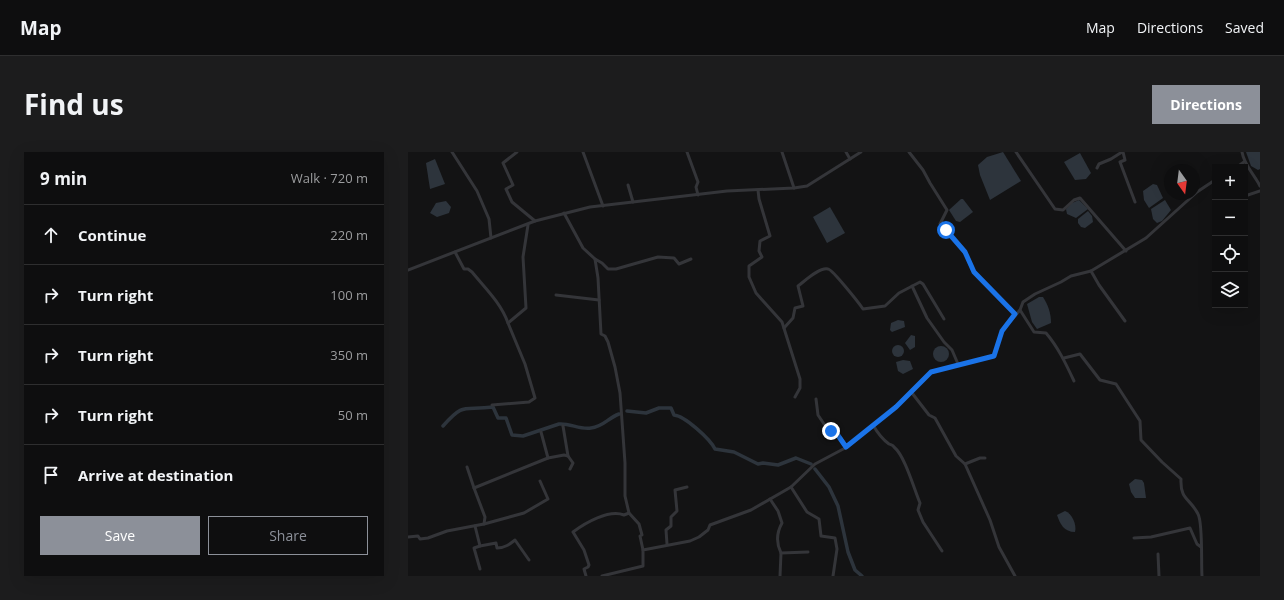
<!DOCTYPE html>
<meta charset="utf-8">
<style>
body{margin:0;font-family:"Open Sans",sans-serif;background:#1c1c1d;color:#f1f3f6}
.controls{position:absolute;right:12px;top:12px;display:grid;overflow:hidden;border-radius:0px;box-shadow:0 4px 16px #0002}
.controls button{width:36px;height:36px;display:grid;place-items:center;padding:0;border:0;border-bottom:1px solid #2e2e2f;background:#0e0e0f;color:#f1f3f6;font:20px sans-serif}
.compass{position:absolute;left:756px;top:12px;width:36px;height:36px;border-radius:50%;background:#0e0e0f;box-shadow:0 4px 16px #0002;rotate:166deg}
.stop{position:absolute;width:12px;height:12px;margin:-9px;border:3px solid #1a73e8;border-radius:50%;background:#fff}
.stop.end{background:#1a73e8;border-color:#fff;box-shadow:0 1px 4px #0008}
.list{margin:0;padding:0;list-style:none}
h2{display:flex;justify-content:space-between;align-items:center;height:52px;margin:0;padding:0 16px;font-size:17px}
h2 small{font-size:13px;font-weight:400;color:#9b9c9e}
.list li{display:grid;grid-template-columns:26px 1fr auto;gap:12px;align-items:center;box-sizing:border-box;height:60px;padding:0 16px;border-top:1px solid #2e2e2f}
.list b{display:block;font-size:15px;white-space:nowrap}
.list em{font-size:13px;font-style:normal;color:#9b9c9e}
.actions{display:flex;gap:8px;padding:12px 16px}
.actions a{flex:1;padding:9px 0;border:1px solid #8c9099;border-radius:0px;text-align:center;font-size:14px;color:#8c9099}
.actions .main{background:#8c9099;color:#fff}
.icon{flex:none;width:22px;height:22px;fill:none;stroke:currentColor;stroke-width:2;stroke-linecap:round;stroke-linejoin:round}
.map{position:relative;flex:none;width:852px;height:424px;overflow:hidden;border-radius:0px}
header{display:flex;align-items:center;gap:24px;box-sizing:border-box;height:56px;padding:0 20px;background:#0e0e0f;border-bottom:1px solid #2e2e2f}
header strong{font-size:19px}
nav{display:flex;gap:22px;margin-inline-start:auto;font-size:14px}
.intro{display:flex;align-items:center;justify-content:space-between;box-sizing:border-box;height:96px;padding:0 24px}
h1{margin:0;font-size:28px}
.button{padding:10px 18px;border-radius:0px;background:#8c9099;color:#fff;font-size:14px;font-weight:700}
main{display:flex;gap:24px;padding:0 24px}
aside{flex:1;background:#0e0e0f;border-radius:0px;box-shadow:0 4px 16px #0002}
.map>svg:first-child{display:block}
</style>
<header>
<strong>Map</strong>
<nav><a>Map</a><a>Directions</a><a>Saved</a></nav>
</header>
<div class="intro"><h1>Find us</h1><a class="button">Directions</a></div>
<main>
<aside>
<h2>9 min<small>Walk · 720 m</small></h2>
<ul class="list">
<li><svg class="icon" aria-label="ahead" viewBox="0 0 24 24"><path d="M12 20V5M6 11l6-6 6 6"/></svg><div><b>Continue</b></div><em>220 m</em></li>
<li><svg class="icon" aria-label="right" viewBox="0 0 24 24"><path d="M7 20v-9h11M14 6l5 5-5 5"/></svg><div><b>Turn right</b></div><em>100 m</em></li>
<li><svg class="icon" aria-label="right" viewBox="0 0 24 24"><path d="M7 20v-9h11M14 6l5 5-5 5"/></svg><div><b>Turn right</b></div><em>350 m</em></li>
<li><svg class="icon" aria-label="right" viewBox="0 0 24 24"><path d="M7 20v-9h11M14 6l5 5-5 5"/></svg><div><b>Turn right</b></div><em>50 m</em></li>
<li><svg class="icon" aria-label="arrive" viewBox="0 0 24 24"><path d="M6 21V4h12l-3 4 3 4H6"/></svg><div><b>Arrive at destination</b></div></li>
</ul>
<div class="actions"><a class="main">Save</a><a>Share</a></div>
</aside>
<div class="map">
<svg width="852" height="424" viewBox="0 0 852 424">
<rect width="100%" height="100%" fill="#131314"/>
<g fill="#2d343c">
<polygon points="595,0 613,29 582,48 572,23 570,13 579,5"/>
<polygon points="838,0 852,0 852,17 850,18 843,14"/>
<polygon points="672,1 683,21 678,27 667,28 656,10"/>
<polygon points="27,7 37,32 22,37 18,11"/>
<polygon points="745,32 749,33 755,46 741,56 736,48 735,39"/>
<polygon points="553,47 555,47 565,60 552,70 548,69 541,58"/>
<polygon points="671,48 680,57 668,66 659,62 658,57 664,51"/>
<polygon points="757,48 763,58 754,69 749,71 745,67 743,57"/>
<polygon points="38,49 43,55 41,61 29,65 22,61 28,51"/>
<polygon points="422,55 437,81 419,91 405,65"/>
<polygon points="680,59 684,64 685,70 677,76 673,75 670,71 670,67"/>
<path d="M631,145H635C640,153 643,161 643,171L629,177L624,170L619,152Z"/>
<polygon points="490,168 496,169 497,175 484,180 482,178 483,171"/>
<polygon points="503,183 507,184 507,195 502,198 497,191"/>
<circle cx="490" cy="199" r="6"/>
<circle cx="533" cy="202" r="8"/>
<polygon points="495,208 502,209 505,217 495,222 490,219 488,210"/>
<polygon points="727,327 734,328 736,331 738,346 727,346 723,340 721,332"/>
<path d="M657,359C664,361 669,373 667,380C656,380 652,372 649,363Z"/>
</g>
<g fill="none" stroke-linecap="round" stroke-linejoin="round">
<g stroke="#2d343c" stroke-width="3.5">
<path d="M219,259L238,261L251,256H263L266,263C277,264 302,287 307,297L326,300L350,312L355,311L370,313L388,306L403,312"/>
<path d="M35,274C57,249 56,259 85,255L90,266H98L104,283L115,284L151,272C162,271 172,278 183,276C195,275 200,266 211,262"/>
<polyline points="407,317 421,335 430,354 440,400 447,418 454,424"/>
</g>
<g stroke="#343539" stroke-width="3">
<polyline points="44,0 69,39 81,67 83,86"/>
<polyline points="109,0 95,11 105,33 98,37 104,50 127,69"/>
<polyline points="175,0 195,54"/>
<polyline points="279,0 290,30 288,35 290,43"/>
<polyline points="374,0 386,36"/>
<polyline points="438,0 442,7"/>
<polyline points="501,0 515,18 522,31 539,58 532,72 557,100 566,120 607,162"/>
<polyline points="608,0 647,57 655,58 666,48 672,46 718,99"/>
<polyline points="715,0 717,8 712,10 727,50"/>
<path d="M834,0C836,13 846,22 852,34"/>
<polyline points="829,15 836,10"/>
<polyline points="689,16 691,12 703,7 714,0"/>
<polyline points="220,33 225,50"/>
<polyline points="350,38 351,47 362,84 352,89 351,99 354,105 341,114 341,125 348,141 374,170 392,227 392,236 387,245"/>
<polyline points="837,44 852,39"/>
<polyline points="156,61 175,96 187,107 190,126 193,182 197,184 200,190 207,215 212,241 217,311 217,344 221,361 231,372 234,383 232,384 235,398"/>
<path d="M47,100L56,117H60L64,120C77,136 93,151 100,171"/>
<polyline points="187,107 194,111 200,117 208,117 250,105 266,106 271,112 283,107"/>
<polyline points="0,118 127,69 182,55 319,39 386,36 399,34 453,0"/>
<polyline points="504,134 519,166 536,190 544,198 550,212"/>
<polyline points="148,143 191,148"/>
<path d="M612,158L626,180L638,181C650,195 658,212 666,229"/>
<polyline points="717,169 691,133 683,119 738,86 789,40 807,28"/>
<path d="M376,176L385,166L387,156L395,154L390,134C397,129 411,115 420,117C424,117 451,151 455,157L477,154L491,141L512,130L515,132L536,167"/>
<path d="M656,206L672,202L692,228L708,232L732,269L733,288L754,310L773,327C772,348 782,346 790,362C795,371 793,410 794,424"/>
<polyline points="504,241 521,263 527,266 548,304 557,312 572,306 577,306"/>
<polyline points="408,247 410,263 416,272 433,286 439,295"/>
<polyline points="84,253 121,250 127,246 117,212 100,171 118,156 115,105 120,73"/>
<path d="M465,273C469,280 474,287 481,292C483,293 485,293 486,295C497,304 506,337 512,351L510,358L515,370L534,399"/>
<polyline points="155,274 160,304"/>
<polyline points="133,280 140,306"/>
<polyline points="557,312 582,368 591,395 607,424"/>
<polyline points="59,315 66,336"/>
<polyline points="383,335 399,360 411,367 413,384 427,386 429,397 425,424"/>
<path d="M362,347L370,359L374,371C369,380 368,391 373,401"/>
<polyline points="76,372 116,361 140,347 132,329"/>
<path d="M67,374L72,394L88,391L89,396C97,396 102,392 107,388L121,408"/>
<polyline points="0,385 10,384 12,387 20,386 39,379 76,372 77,365 66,336 140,306 156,303 160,304 165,311 162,317"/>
<polyline points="726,386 743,385 782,376 789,392 793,395"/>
<polyline points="259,392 258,378 263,374 263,365 269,359 267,338 279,335"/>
<polyline points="72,394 66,396 72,417"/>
<polyline points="750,402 751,424"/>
<path d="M178,424L176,417L180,415L181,413L176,398L165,380C177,371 201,357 216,363L221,361"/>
<polyline points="194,424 235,414 235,398 282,389 291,385 300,378 302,373 343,358 383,335 407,312 439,295 488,255 523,220 586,204 594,179 612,158 615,150 627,142 653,130 663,124 683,119"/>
<polyline points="372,424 373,401 400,400"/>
</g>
</g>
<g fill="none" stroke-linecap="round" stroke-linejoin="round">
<polyline stroke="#1a73e8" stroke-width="5" points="423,279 429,282 438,295 488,255 523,220 586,204 594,179 607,162 566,120 557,100 538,78"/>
</g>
</svg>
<div class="controls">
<button>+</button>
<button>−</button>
<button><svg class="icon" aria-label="locate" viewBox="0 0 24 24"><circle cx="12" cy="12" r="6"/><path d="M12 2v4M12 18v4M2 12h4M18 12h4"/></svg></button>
<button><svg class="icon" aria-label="layers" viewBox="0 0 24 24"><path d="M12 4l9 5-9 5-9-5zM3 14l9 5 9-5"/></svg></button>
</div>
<svg class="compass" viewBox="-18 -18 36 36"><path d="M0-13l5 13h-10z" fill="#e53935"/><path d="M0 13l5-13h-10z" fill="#9b9c9e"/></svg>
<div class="stop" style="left:538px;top:78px"></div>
<div class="stop end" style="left:423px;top:279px"></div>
</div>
</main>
